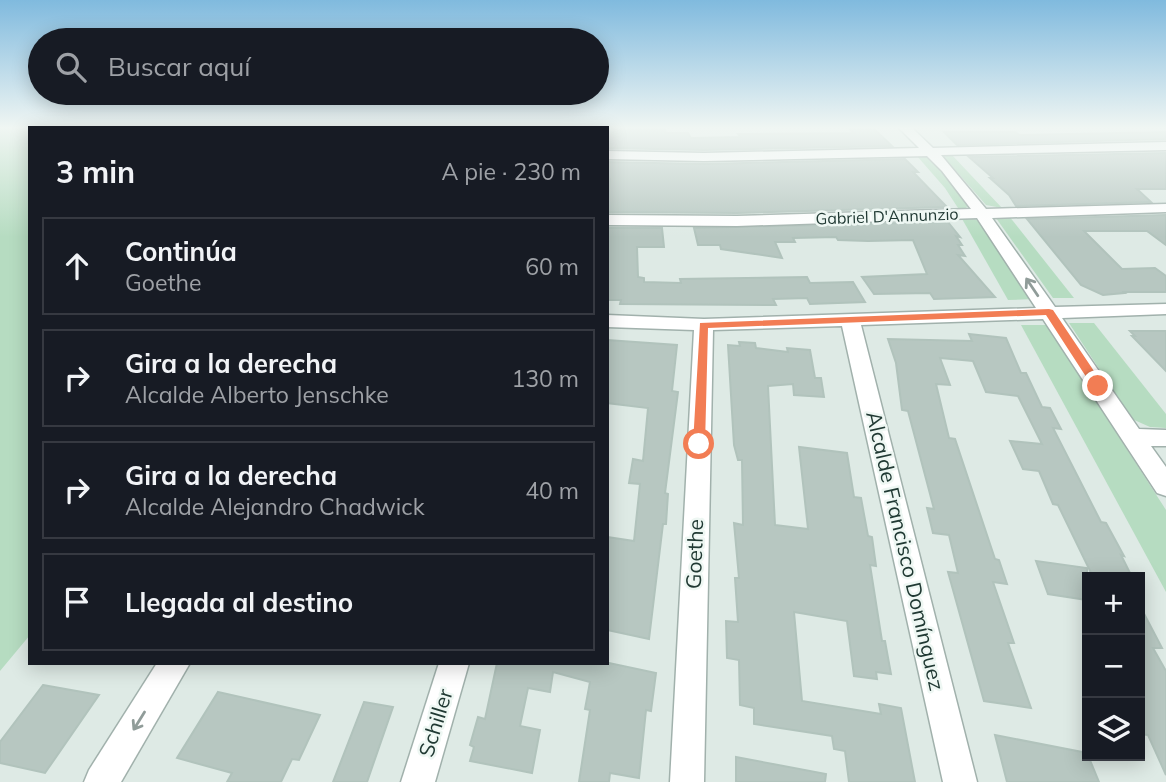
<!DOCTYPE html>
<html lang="es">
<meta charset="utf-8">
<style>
body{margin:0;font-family:Mulish,sans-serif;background:#242831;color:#f1f3f6}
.controls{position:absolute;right:21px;bottom:21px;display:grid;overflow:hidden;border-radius:0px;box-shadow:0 4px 18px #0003}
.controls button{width:63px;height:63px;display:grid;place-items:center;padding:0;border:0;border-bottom:2px solid #363941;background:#171b24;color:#f1f3f6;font:35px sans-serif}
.stop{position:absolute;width:21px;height:21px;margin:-16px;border:5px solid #f27d54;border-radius:50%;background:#fff}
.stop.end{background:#f27d54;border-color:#fff;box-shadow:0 2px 7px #0008}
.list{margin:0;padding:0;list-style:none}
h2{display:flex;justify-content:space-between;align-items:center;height:91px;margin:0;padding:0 28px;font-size:30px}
h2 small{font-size:23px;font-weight:400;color:#9ea1a6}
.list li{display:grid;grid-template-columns:46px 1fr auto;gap:21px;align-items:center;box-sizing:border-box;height:98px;margin:0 14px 14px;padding:0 14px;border:2px solid #363941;border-radius:0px}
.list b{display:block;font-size:26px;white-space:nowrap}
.list p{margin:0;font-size:23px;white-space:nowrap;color:#9ea1a6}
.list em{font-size:23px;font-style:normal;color:#9ea1a6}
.icon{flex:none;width:38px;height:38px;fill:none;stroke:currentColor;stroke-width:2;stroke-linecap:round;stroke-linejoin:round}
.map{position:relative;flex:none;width:1166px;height:782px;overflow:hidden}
.search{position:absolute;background:#171b24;box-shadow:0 4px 18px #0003;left:28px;top:28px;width:581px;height:77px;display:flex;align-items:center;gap:18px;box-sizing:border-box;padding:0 24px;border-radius:38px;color:#9ea1a6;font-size:26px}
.panel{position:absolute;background:#171b24;box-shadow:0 4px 18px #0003;left:28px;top:126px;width:581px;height:539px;border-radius:0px}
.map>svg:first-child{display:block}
</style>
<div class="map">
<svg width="1166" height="782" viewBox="0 0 1166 782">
<rect width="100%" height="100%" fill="#deeae5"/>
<g fill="#b6dcc1">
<polygon points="0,127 443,127 30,128 30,635 0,671"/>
<polygon points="952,155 1002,208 986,205 943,156"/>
<polygon points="917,156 927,156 932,160 968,206 966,208 958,208 945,188"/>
<polygon points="1009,216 1074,298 1053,298 996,218"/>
<polygon points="961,217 981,221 1035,299 1008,300"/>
<polygon points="1069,323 1094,323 1166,414 1166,428 1150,427 1132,419"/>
<polygon points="1021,325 1047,325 1166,510 1166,592"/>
</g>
<g fill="#b7c7c1" stroke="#b1c3bc" stroke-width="2">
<polygon points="607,127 663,127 666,133 688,133 691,138 740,137 738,134 853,133 848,127 872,127 892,146 704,150 607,148"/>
<polygon points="944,132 1015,132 1020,135 1166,132 1166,139 957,145"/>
<polygon points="1166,153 1166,189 1137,189 1151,202 1016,206 1009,195 990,178 993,178 969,157"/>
<polygon points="905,159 918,172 913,172 947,207 737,213 607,212 610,179 607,175 607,162 704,164"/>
<polygon points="1166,215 1166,245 1147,231 1084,231 1122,269 1155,268 1166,276 1166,292 1122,292 1124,293 1103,295 1081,285 1027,219"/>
<polygon points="948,222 960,237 956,236 962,245 958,245 965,256 958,255 995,297 934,299 930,293 874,294 862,277 927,274 913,240 868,241 838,240 836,237 793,238 795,242 775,242 782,258 721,249 720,245 698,245 694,228"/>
<polygon points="607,228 662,228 664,247 637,247 638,277 644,278 644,282 681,283 680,279 807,277 810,283 853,282 865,302 810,304 807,298 773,299 776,305 620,304 621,300 607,300"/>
<polygon points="1130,331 1166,331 1166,371 1132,336 1135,336"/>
<polygon points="969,334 1006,338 1021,373 1026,373 1042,407 1050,408 1061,429 1053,428 1101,522 1106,523 1124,556 1121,555 1132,577 1093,577 1058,505 1053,504 1039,471 1023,469 1010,441 1042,444 1018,396 986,392 973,361 940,358 950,385 936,384 949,438 955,439 995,559 999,560 1007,584 993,582 1014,643 1008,643 1031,708 984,701 948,572 958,573 949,535 933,533 927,508 934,509 908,411 902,410 896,363 888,339 972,341"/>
<polygon points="607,340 677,345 672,391 678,392 665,493 668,494 666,524 663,524 649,639 607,630 607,537 634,541 640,484 629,483 633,459 643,461 648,408 607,403"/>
<polygon points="739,342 755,343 756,348 788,352 787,348 810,350 815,378 821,378 824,397 794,395 793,384 768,386 775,525 808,529 799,447 847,453 854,497 861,498 868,536 872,537 876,566 870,565 882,641 885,641 891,674 876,672 877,679 854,676 847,621 794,612 802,701 881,714 879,704 901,708 915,782 849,782 845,751 834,749 832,736 754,724 754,708 740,705 739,660 727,658 726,621 738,622 735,578 739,578 734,523 743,525 742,460 738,460 734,445 728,345 740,346"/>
<polygon points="1036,561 1087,568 1087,600 1048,594"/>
<polygon points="1140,606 1162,648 1153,648 1166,671 1166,775 1148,735 1140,734"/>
<polygon points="497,663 609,663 656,673 651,711 646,710 639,778 610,773 609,782 579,782 590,710 585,709 590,682 553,672 550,692 528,688 520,726 540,730 532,773 470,761 474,747 470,745 478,717 485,719"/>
<polygon points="43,685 99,695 45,773 0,763 0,742"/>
<polygon points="218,692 320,715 299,760 292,759 281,782 227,782 232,773 177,758"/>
<polygon points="364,702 393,707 367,782 333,782"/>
<polygon points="995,735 1087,753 1099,782 1007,782"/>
<polygon points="736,757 826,774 825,782 736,782"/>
</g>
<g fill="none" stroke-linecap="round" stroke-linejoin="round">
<g stroke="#a1b1ac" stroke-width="3">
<g id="minor">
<rect x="505" y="127" width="12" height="1"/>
<polygon points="898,127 911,127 933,148 1166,142 1166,150 941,155 986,209 1166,204 1166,212 992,218 1055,307 1166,304 1166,314 1062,318 1139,429 1166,430 1166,446 1151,446 1166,467 1166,496 1157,493 1043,319 861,325 977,782 943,782 842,326 713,330 704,782 670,782 694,330 607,327 607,315 704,319 1036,308 977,218 737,226 607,225 607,215 737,216 971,209 942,171 927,156 704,161 607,159 607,151 704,153 919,148"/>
<polygon points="157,663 190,663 121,782 84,782 89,770"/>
<polygon points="439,663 469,663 435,782 401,782"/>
</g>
</g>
<use href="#minor" fill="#fff" fill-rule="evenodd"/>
</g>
<defs><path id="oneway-shaft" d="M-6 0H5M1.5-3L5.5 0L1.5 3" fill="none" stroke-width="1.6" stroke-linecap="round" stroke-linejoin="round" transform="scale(1.75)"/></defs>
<g stroke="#909c99">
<use href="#oneway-shaft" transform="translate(1032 287) rotate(-124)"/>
<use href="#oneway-shaft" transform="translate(139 721) rotate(122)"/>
</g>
<linearGradient id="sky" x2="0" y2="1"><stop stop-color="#80bade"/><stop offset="0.54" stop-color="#f0f6f3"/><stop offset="1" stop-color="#f0f6f3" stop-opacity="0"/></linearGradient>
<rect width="1166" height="237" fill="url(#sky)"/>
<polygon fill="#f27d54" points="1049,309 1053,310 1102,383 1102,389 1094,389 1046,315 708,328 705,444 699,449 693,444 700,323"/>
<g text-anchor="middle" stroke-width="5" stroke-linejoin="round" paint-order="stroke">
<g font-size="16" fill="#203933" stroke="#eef7f3">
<text transform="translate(887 216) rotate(-2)" y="6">Gabriel D'Annunzio</text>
</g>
<g font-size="21" fill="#203933" stroke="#eef7f3">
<text transform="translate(905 551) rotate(77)" y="7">Alcalde Francisco Domínguez</text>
<text transform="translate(695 554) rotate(-88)" y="7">Goethe</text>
<text transform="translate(436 723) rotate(-73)" y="7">Schiller</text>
</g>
</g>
</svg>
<div class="controls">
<button>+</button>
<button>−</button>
<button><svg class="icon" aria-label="layers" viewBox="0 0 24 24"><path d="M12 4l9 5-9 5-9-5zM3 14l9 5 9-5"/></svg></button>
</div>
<div class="stop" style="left:699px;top:444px"></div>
<div class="stop end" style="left:1098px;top:386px"></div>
<div class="search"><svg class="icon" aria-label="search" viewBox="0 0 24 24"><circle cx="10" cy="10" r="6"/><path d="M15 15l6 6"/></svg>Buscar aquí</div>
<section class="panel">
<h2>3 min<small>A pie · 230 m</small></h2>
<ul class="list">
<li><svg class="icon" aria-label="ahead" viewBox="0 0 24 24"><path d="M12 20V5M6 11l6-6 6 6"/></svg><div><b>Continúa</b><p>Goethe</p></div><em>60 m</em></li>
<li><svg class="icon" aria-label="right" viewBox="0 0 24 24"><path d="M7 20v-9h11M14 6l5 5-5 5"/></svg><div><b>Gira a la derecha</b><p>Alcalde Alberto Jenschke</p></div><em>130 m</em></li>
<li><svg class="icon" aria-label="right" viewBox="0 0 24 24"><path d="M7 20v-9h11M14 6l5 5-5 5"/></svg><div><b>Gira a la derecha</b><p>Alcalde Alejandro Chadwick</p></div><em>40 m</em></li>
<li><svg class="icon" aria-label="arrive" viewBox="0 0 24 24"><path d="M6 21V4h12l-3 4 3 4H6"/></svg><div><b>Llegada al destino</b></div></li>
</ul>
</section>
</div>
